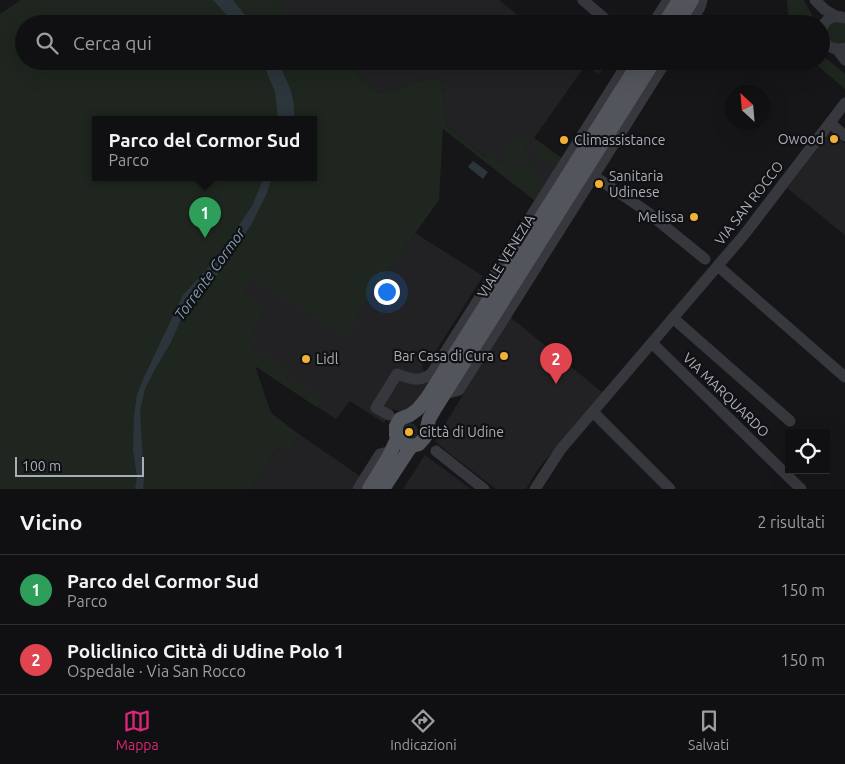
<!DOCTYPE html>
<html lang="it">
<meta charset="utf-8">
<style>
body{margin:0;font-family:Ubuntu,sans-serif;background:#19191b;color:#f1f3f6}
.controls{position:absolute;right:15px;bottom:15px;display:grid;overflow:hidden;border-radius:0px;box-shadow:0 5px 20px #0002}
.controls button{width:45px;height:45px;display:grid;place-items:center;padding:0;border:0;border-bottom:1px solid #303032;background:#101012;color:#f1f3f6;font:25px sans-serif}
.compass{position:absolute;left:725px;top:85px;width:45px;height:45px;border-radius:50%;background:#101012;box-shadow:0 5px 20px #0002;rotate:334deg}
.scale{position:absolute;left:15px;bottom:12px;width:129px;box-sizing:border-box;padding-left:5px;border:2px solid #a8adb8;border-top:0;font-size:14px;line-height:18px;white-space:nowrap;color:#a8adb8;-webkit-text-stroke:4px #111113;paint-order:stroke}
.you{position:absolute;left:386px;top:291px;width:18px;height:18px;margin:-12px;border:4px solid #fff;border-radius:50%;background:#1a73e8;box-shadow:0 0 0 8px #1a73e833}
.badge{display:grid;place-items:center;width:32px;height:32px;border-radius:50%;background:#db2777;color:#fff;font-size:16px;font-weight:700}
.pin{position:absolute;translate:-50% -41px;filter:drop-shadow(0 1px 2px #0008)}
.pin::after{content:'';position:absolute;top:26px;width:18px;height:15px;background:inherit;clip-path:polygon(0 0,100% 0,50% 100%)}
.popup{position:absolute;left:92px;top:116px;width:225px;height:65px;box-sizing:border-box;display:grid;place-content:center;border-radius:0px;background:#101012;filter:drop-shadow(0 1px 4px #0005);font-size:16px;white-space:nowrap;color:#9c9d9f}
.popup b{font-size:19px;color:#f1f3f6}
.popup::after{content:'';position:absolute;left:50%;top:100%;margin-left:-10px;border:10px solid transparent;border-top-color:#101012}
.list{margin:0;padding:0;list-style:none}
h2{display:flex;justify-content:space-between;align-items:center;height:65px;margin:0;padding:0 20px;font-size:21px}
h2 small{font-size:16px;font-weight:400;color:#9c9d9f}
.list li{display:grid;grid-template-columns:32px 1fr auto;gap:15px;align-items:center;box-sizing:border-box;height:70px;padding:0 20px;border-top:1px solid #303032}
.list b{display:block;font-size:19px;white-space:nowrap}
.list p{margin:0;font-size:16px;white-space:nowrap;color:#9c9d9f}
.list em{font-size:16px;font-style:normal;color:#9c9d9f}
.icon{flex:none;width:28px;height:28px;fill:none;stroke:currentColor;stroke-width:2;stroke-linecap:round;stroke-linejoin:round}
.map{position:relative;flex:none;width:845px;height:489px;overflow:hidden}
.search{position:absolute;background:#101012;box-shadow:0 5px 20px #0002;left:15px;right:15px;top:15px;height:55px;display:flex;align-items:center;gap:12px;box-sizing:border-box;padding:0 18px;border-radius:28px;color:#9c9d9f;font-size:19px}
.sheet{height:205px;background:#101012}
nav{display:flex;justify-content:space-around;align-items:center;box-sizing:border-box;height:70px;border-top:1px solid #303032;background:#101012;font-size:14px;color:#9c9d9f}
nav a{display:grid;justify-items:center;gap:2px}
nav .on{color:#db2777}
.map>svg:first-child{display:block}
</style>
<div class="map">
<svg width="845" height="489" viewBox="0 0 845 489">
<rect width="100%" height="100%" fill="#161618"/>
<g fill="#222225">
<polygon points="277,0 499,0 529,24 303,24"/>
<polygon points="344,61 594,61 604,67 599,74 585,66 534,138 563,159 537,198 447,126 443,86 439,78 431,77 380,94"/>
<polygon points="830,132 845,144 845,235 787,188"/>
<polygon points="415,233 483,276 434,354 429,354 422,366 429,383 412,408 400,412 393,409 384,423 350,401 336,419 223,345 251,278 355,317"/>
<polygon points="510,317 603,393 538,469 526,489 496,489 450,454 435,441"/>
<polygon points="300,435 360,476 352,489 251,489 277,449 289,450"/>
<polygon points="425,455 471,489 403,489"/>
</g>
<g fill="#1e261f" fill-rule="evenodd">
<path d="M21,0H277L303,24H24V61H344L380,94L431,77L439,78L443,86L447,126L485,157L488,155L503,165H526L531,167L540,180L541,192L535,201L443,129L439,200L355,317L351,339L251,278L244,295L257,302L255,305L260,308L262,306L263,313L251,331L253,332L249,338L253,350L259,355L261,353L289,371L286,376L323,399L318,408L255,366L271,413L300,435L289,450L277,449L251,489H0V14ZM96,119H314V177H96Z"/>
<polygon points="787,0 804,0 812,15 812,24 789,24"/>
<polygon points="845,20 845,45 830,45 824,28 826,24"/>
<polygon points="821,54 845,74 845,89 812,61 821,61"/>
<polygon points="521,133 529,160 505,158 504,155"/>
<polygon points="534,138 563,159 560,163 547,161 537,156 532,142"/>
<circle cx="410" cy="431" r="8"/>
</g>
<g fill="#2c353c">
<polygon points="213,0 233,0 252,24 235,24"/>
<path d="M262,61H278C287,84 296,93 294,119H278L275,92Z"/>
<polygon points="473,161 488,172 483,179 468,167"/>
<polygon points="264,177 272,177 267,193 251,225 211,284 196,299 183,315 171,342 155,369 145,389 140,411 144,480 143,489 135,489 137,477 133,450 134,415 137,395 144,377 183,295 217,258 252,206"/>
</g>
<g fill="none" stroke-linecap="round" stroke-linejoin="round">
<g stroke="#37383d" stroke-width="11">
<polyline points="583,0 611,24"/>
<polyline points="815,0 825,10 836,16"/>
<polyline points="653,24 668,0"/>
<polyline points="690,24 700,7 702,0"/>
<path d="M821,31C824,19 833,14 845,18"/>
<path d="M821,34C824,46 833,51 845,48"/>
<polyline points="837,49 845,60"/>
<polyline points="830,123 845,136"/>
<polyline points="594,176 646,211 705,259"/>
<polyline points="718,266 845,377"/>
<polyline points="673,318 790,421"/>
<polyline points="652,343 801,489"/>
<polyline points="445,394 459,390 666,61"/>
<polyline points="593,412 670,489"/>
<path d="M389,415L376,408L397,374C410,379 420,383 432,373L629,61"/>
<polyline points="436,451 484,489"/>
<polyline points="358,489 380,454 392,451"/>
<polyline points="535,489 561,449 744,235 845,103"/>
</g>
<g stroke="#53555c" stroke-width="14">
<polyline points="664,24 679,0"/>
<polyline points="677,24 692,0"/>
<polyline points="412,446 406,445 399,441 396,435 396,426 400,419 410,415 418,409 427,398 640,61"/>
<polyline points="369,489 388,458 397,439"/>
<polyline points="383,489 408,451 412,446 419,444 425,437 429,419 436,407 654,61"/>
</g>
</g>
<g fill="#f2b134" stroke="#111113" stroke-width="2">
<circle cx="834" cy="139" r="5"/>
<circle cx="564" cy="140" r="5"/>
<circle cx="599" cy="184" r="5"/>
<circle cx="694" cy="217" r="5"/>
<circle cx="504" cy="356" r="5"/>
<circle cx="306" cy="359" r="5"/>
<circle cx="409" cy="432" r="5"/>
</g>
<g text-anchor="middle" stroke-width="4.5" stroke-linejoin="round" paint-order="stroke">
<g font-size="14" fill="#a8adb8" stroke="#111113" text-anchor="start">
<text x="824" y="144" text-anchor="end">Owood</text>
<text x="574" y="145">Climassistance</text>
<text x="609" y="181">Sanitaria<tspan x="609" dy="16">Udinese</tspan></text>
<text x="684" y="222" text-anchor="end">Melissa</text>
<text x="494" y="361" text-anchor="end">Bar Casa di Cura</text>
<text x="316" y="364">Lidl</text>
<text x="419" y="437">Città di Udine</text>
</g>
<g font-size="14" fill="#a8adb8" stroke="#111113">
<text transform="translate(749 203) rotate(-52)" y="5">VIA SAN ROCCO</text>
<text transform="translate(506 256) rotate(-58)" y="5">VIALE VENEZIA</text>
<text transform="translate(726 395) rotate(44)" y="5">VIA MARQUARDO</text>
</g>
<g font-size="15" font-style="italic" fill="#7f9bb3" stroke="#111113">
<text transform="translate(210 274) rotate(-54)" y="5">Torrente Cormor</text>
</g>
</g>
</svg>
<div class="controls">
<button><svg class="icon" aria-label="locate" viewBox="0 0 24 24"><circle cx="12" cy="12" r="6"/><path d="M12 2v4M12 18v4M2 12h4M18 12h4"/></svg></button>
</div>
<svg class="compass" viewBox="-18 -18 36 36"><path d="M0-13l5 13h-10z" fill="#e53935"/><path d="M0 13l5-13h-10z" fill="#9c9d9f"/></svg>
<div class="scale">100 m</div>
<div class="you"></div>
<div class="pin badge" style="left:205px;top:238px;background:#2e9e5b">1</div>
<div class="popup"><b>Parco del Cormor Sud</b>Parco</div>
<div class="pin badge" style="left:556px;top:384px;background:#e0444e">2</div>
<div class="search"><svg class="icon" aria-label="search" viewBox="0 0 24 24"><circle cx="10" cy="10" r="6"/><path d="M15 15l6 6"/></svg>Cerca qui</div>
</div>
<section class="sheet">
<h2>Vicino<small>2 risultati</small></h2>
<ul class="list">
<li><span class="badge" style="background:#2e9e5b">1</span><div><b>Parco del Cormor Sud</b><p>Parco</p></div><em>150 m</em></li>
<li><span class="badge" style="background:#e0444e">2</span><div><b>Policlinico Città di Udine Polo 1</b><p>Ospedale · Via San Rocco</p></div><em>150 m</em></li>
</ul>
</section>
<nav>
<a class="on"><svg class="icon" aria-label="map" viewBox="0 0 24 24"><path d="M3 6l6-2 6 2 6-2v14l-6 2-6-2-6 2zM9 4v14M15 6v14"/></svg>Mappa</a>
<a><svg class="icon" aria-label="directions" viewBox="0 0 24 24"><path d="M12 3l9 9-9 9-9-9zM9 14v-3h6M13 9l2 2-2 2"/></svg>Indicazioni</a>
<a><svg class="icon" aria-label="saved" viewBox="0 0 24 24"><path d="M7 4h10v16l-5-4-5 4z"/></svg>Salvati</a>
</nav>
